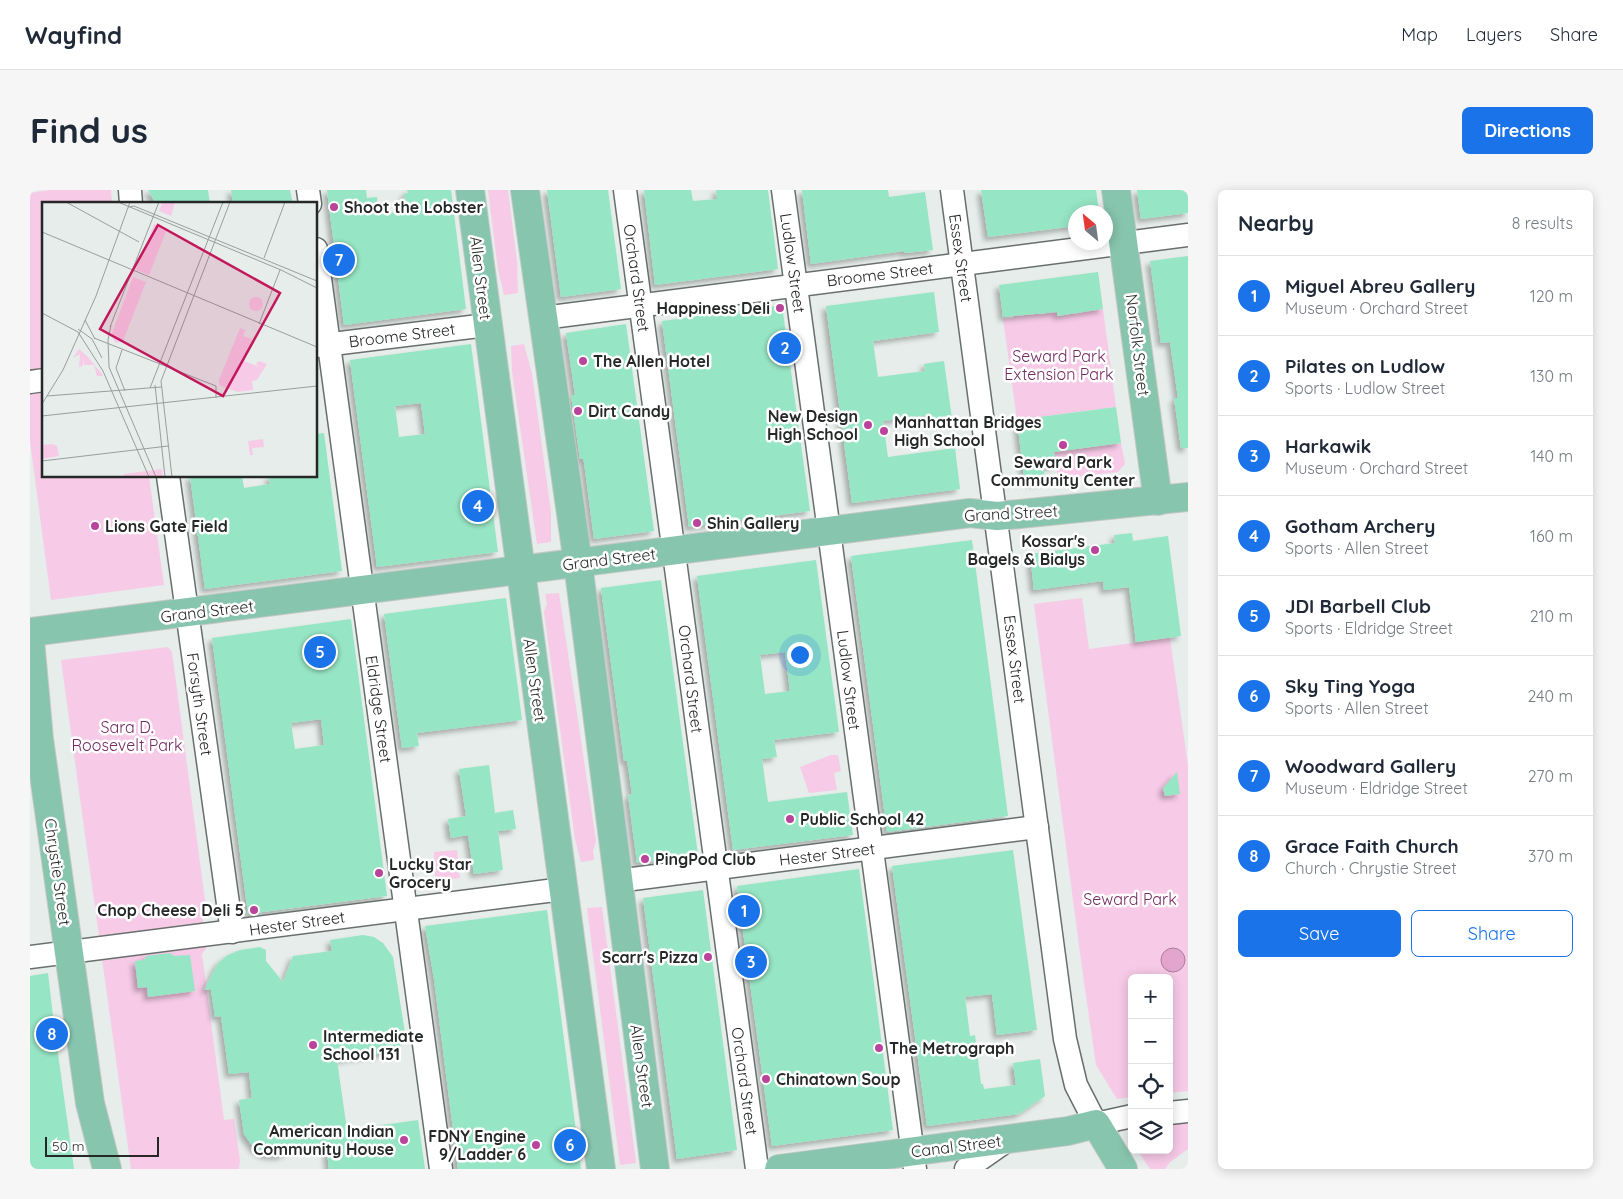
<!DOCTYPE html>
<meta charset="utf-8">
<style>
body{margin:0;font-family:Quicksand,sans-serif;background:#f6f6f7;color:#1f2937}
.controls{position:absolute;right:15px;bottom:15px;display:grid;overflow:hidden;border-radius:8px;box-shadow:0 2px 12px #0003}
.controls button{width:45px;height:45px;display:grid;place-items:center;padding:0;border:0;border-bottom:1px solid #e0e1e3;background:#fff;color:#1f2937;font:25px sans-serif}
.compass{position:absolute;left:1038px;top:15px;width:45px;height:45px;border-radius:50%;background:#fff;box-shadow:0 2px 12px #0003;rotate:331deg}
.scale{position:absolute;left:15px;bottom:12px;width:114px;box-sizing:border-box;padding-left:5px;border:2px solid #252827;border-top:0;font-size:14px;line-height:18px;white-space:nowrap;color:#252827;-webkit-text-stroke:4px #fff;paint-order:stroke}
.you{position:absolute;left:769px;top:464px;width:18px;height:18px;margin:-12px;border:4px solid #fff;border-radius:50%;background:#1a73e8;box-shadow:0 0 0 8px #1a73e833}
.badge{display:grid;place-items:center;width:32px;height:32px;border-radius:50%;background:#1a73e8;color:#fff;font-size:16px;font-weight:700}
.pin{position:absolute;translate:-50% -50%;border:2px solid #fff;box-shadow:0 1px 5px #0006}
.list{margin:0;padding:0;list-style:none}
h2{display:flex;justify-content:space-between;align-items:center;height:65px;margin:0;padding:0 20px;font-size:21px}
h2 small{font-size:16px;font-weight:400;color:#747a83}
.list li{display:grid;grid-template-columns:32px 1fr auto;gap:15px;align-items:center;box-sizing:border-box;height:80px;padding:0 20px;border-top:1px solid #e0e1e3}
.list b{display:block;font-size:19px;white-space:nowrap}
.list p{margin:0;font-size:16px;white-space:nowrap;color:#747a83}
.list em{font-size:16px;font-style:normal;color:#747a83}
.actions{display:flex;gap:10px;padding:15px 20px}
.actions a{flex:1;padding:11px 0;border:1px solid #1a73e8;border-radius:8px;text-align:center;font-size:18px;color:#1a73e8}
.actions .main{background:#1a73e8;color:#fff}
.icon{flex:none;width:28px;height:28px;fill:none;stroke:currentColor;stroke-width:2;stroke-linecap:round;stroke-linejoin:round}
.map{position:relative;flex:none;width:1158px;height:979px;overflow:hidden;border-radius:8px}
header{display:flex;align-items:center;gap:30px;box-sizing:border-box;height:70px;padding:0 25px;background:#fff;border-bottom:1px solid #e0e1e3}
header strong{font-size:24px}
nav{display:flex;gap:28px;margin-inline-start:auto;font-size:18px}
.intro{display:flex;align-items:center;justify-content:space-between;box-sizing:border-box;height:120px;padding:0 30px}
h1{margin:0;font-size:35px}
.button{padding:12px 22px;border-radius:8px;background:#1a73e8;color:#fff;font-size:18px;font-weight:700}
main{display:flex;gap:30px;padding:0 30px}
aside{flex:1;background:#fff;border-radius:8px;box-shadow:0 2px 12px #0003}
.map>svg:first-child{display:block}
</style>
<header>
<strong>Wayfind</strong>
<nav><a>Map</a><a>Layers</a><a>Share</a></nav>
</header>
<div class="intro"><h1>Find us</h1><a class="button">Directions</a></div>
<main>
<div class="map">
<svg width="1158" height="979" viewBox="0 0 1158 979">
<defs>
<filter id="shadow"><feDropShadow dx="-4" dy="4" stdDeviation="2.5" flood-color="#0004"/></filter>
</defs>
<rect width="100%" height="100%" fill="#e6edea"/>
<g fill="#f7cae7">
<polygon points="20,0 81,0 82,14 14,14 14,286 119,286 134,395 21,410 0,251 0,3"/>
<polygon points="458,0 478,0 487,72 488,103 474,105 468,80"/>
<polygon points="1051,116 1065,120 1073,119 1086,217 1076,218 1076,224 1069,219 987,230 973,129 983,128 983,126 1008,118 1009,125 1020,123 1019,120 1026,119 1028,126 1035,125 1043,120 1044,124 1051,123"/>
<polygon points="494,154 502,184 521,322 521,352 507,354 482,181 481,156"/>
<polygon points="1091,253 1095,274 1088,282 1028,289 1024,262"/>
<polygon points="529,403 566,651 563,661 564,670 551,672 545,649 514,422 517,414 515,404"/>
<polygon points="1052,408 1059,459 1140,448 1158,576 1158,901 1139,903 1139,788 1102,788 1102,907 1087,909 1066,875 1052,778 1004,414"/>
<polygon points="138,457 142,462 176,718 171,718 177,757 172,764 194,930 204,929 210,970 209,979 101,979 31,470"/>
<polygon points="801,565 808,565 811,581 804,583 807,600 779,603 770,577"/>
<polygon points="427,660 430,688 405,691 404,662"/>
<polygon points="572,717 606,973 590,975 557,718"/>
<polygon points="1158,931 1158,959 1140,972 1135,979 1120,979 1107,960 1139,960 1139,933"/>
</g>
<circle fill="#e3a4ce" stroke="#aa7f9c" cx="1143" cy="770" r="12"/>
<g fill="#96e5c4" fill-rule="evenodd" filter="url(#shadow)">
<polygon points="118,0 178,0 180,14 126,14"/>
<polygon points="201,0 260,0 263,14 203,14"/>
<polygon points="297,0 336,0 337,8 347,7 349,24 376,21 374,4 378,3 377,0 421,0 436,119 314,135"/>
<polygon points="517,0 578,0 591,99 531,107"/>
<polygon points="614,0 661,0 663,11 687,9 686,0 738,0 748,79 625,95"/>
<polygon points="772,0 858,0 859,7 895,2 903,60 875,63 874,61 781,74"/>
<polygon points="951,0 1066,0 1069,22 1046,22 1046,36 958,47"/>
<polygon points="1107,0 1158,0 1158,23 1111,29"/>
<polygon points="1158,66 1158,258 1151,258 1144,208 1148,208 1140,152 1131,153 1120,71"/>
<polygon points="1068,82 1073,119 1027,126 1027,122 973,127 969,95"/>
<polygon points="904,102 909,142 843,151 848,187 895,181 894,174 914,171 922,229 901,232 900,225 853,231 858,267 925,258 930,299 822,313 796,116"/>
<polygon points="752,115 780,321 659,337 632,131 662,127 665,124 667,126"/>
<polygon points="596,134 624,341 564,349 554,272 553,269 550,269 541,205 545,205 536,143"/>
<path d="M441,154L468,362L347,377L320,170ZM391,213L395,244L369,247L365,216Z"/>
<polygon points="1086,217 1091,253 1024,262 1026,276 1013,277 1015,291 1002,293 994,287 987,230"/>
<polygon points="294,243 312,381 175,399 160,286 212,286 214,298 240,294 239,286 286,286 286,244"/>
<polygon points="1102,343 1103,351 1138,346 1151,446 1106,452 1099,397 1074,400 1073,391 1004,400 1000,364 1085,353 1084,345"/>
<polygon points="942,350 978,626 857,642 821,366"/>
<path d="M786,370L809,542L744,550L747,567L732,569L738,612L817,602L823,645L703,660L667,386ZM755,462L760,501L735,504L730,465Z"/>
<polygon points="631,390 668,665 607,673 598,605 602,604 597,570 594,571 571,398"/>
<polygon points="476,408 492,530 387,543 389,556 372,558 354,424"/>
<path d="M321,429L357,706L218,724L182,448ZM291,529L294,555L265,559L261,533Z"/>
<polygon points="459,575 465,623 483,620 486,639 468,641 473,680 444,684 438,645 421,648 418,629 436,626 429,579"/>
<polygon points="1147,582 1150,604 1135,606 1133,598"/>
<polygon points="983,660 1007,840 967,845 962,804 935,807 940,846 945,845 951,894 953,894 954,899 986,895 983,873 1010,869 1015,906 989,924 897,936 862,676"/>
<polygon points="829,679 863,940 742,956 707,696"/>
<polygon points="673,700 707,960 647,969 613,708"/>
<polygon points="517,720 551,979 428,979 404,789 395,736"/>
<polygon points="333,745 344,747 353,753 363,767 375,843 371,854 361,862 307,870 317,940 388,930 395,979 299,979 296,953 269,957 250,966 235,965 224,958 214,944 209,910 222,908 219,882 199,884 191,826 185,827 181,799 174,800 188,773 198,765 210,760 230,757 236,760 236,771 253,792 263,766 302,761 300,750"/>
<polygon points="140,763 144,766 160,765 165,801 118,807 117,797 108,798 105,771 114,770 116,766"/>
<polygon points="18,783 24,835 44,979 0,979 0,786"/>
</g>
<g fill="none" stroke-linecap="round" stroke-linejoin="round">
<g stroke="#696f6c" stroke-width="25">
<g id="minor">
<polyline points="100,0 101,14"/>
<polyline points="278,0 280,14"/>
<polyline points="595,0 727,979"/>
<polyline points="753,0 885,979"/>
<polyline points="922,0 1035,849 1046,895 1066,934 1102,926"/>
<polyline points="286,59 411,979"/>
<polyline points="513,128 1158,45"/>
<polyline points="286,156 457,135"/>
<polyline points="0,192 14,190"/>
<polyline points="138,286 202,742"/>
<polyline points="587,691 1007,637"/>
<polyline points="0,767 533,699"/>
<polyline points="1139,923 1158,921"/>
<polyline points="936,979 979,949"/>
</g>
</g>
<g stroke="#c6c7c7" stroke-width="30">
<g id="major">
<polyline points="440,0 571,979"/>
<polyline points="495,0 548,373 625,979"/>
<polyline points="1086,0 1128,311"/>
<polyline points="0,442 940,323 967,326 990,324 1158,307"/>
<polyline points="0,450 9,549 60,913 77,979"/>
<polyline points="749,979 1038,941 1066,934 1093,979"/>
</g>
</g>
<use href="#minor" stroke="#fff" stroke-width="22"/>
<use href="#major" stroke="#88c5af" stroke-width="28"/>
</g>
<g fill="#ba449b" stroke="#fff" stroke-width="2">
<circle cx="304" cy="17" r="5"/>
<circle cx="750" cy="118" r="5"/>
<circle cx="553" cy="171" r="5"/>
<circle cx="548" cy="221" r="5"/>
<circle cx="838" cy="235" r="5"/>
<circle cx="854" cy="241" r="5"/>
<circle cx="1033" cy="255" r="5"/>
<circle cx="667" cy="333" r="5"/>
<circle cx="65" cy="336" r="5"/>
<circle cx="1065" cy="360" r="5"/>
<circle cx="760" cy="629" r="5"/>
<circle cx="615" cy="669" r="5"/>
<circle cx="349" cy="683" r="5"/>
<circle cx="224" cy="720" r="5"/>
<circle cx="678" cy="767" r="5"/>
<circle cx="283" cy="855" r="5"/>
<circle cx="849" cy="858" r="5"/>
<circle cx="736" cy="889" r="5"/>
<circle cx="374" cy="950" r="5"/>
<circle cx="506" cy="955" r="5"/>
</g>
<g text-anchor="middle" stroke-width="5" stroke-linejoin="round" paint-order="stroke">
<g font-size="16" font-weight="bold" fill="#252827" stroke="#fff" text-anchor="start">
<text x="314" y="23">Shoot the Lobster</text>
<text x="740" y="124" text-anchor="end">Happiness Deli</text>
<text x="563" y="177">The Allen Hotel</text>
<text x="558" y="227">Dirt Candy</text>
<text x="828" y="232" text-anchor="end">New Design<tspan x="828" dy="18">High School</tspan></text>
<text x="864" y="238">Manhattan Bridges<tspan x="864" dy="18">High School</tspan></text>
<text x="1033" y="278" text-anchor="middle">Seward Park<tspan x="1033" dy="18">Community Center</tspan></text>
<text x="677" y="339">Shin Gallery</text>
<text x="75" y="342">Lions Gate Field</text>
<text x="1055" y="357" text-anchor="end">Kossar's<tspan x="1055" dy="18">Bagels &amp; Bialys</tspan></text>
<text x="770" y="635">Public School 42</text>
<text x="625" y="675">PingPod Club</text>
<text x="359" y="680">Lucky Star<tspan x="359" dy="18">Grocery</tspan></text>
<text x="214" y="726" text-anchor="end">Chop Cheese Deli 5</text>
<text x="668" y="773" text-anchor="end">Scarr's Pizza</text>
<text x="293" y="852">Intermediate<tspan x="293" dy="18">School 131</tspan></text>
<text x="859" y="864">The Metrograph</text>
<text x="746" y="895">Chinatown Soup</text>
<text x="364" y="947" text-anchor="end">American Indian<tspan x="364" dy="18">Community House</tspan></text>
<text x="496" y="952" text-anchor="end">FDNY Engine<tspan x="496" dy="18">9/Ladder 6</tspan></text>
</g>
<g font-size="16" fill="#252827" stroke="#fff">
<text transform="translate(931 68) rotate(82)" y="6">Essex Street</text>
<text transform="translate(763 73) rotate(82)" y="6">Ludlow Street</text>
<text transform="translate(850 84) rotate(-7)" y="6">Broome Street</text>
<text transform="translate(451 88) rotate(83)" y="6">Allen Street</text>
<text transform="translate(607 88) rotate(82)" y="6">Orchard Street</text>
<text transform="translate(372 145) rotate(-7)" y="6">Broome Street</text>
<text transform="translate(1108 155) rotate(83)" y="6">Norfolk Street</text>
<text transform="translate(981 323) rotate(-3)" y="6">Grand Street</text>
<text transform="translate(579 369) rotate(-7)" y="6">Grand Street</text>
<text transform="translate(177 421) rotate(-7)" y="6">Grand Street</text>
<text transform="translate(985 469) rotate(83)" y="6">Essex Street</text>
<text transform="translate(661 489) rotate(83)" y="6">Orchard Street</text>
<text transform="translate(505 490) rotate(82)" y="6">Allen Street</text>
<text transform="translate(819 490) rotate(83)" y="6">Ludlow Street</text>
<text transform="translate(170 514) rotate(82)" y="6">Forsyth Street</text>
<text transform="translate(349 519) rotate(82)" y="6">Eldridge Street</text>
<text transform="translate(797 664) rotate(-7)" y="6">Hester Street</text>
<text transform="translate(28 682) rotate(82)" y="6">Chrystie Street</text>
<text transform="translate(267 733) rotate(-8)" y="6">Hester Street</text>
<text transform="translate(612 876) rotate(82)" y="6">Allen Street</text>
<text transform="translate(715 891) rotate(82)" y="6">Orchard Street</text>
<text transform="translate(926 956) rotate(-7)" y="6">Canal Street</text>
</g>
<g font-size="16" fill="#722a5f" stroke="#fff">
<text x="1029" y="172">Seward Park<tspan x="1029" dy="18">Extension Park</tspan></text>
<text x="97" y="543">Sara D.<tspan x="97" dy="18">Roosevelt Park</tspan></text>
<text x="1100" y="715">Seward Park</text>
</g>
</g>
<g transform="translate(12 12)">
<rect width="275" height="275" fill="#e6edea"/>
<path d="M133,0L129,14L117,9L120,1ZM112,22L125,27L107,73L94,68ZM91,75L104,80L81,139L74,141L69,134ZM207 102a7 7 0 1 1 14 0a7 7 0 1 1-14 0ZM198,126L203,128L201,134L210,137L202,159L218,165L214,162L217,159L225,162L215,178L210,179L211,188L195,190L177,183V178ZM37,147L45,154L60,172L61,174H55L52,163H42L41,154V164L37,165L38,152L31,156ZM221,237L222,245L210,246L211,253H208L206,239ZM10,242L15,244L17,254L0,257V243ZM120,267L121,275H82V272Z" fill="#f7cae7"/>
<path fill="none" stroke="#999e9c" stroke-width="1" d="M24,0L97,40M76,0L239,68L275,86M86,5L92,4L275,79M0,30L275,145M222,56L243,0M0,111L36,130L61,169L107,275M43,118L53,137M217,122L238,68M69,123L66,138L67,165L114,275M68,125L117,0M36,127L50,137L60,156M52,136L174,184V196M80,148L74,166L83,189M113,183L123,275M108,186L181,0M5,194L119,185M0,202L21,168L54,94L88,0M0,214L275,184M0,259L126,244M130,275L119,179L188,0"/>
<path fill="#c2185b" fill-opacity="0.15" stroke="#c2185b" stroke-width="2.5" d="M116,23L238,91L181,194L58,127Z"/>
<rect width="275" height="275" fill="none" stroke="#252827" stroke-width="2.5"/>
</g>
</svg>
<div class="controls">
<button>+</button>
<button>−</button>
<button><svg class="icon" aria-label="locate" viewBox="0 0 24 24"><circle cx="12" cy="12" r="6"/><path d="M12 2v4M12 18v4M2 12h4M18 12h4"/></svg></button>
<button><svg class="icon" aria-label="layers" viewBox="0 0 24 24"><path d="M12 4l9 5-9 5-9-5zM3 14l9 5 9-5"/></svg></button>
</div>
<svg class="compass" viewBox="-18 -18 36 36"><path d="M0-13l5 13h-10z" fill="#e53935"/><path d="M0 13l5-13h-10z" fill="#747a83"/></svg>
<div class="scale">50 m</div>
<div class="you"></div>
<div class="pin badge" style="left:714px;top:721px">1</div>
<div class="pin badge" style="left:755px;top:158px">2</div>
<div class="pin badge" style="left:721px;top:772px">3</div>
<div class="pin badge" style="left:448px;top:316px">4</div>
<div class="pin badge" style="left:290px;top:462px">5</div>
<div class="pin badge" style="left:540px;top:955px">6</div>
<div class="pin badge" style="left:309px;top:70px">7</div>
<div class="pin badge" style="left:22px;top:844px">8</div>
</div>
<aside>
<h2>Nearby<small>8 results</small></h2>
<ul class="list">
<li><span class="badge">1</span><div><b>Miguel Abreu Gallery</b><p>Museum · Orchard Street</p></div><em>120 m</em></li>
<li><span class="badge">2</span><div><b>Pilates on Ludlow</b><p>Sports · Ludlow Street</p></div><em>130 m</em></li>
<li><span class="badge">3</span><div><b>Harkawik</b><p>Museum · Orchard Street</p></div><em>140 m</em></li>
<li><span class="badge">4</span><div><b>Gotham Archery</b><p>Sports · Allen Street</p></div><em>160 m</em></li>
<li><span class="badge">5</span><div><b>JDI Barbell Club</b><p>Sports · Eldridge Street</p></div><em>210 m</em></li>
<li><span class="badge">6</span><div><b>Sky Ting Yoga</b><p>Sports · Allen Street</p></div><em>240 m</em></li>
<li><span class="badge">7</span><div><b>Woodward Gallery</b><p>Museum · Eldridge Street</p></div><em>270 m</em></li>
<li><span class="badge">8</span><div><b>Grace Faith Church</b><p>Church · Chrystie Street</p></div><em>370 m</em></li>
</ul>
<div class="actions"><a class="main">Save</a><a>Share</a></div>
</aside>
</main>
